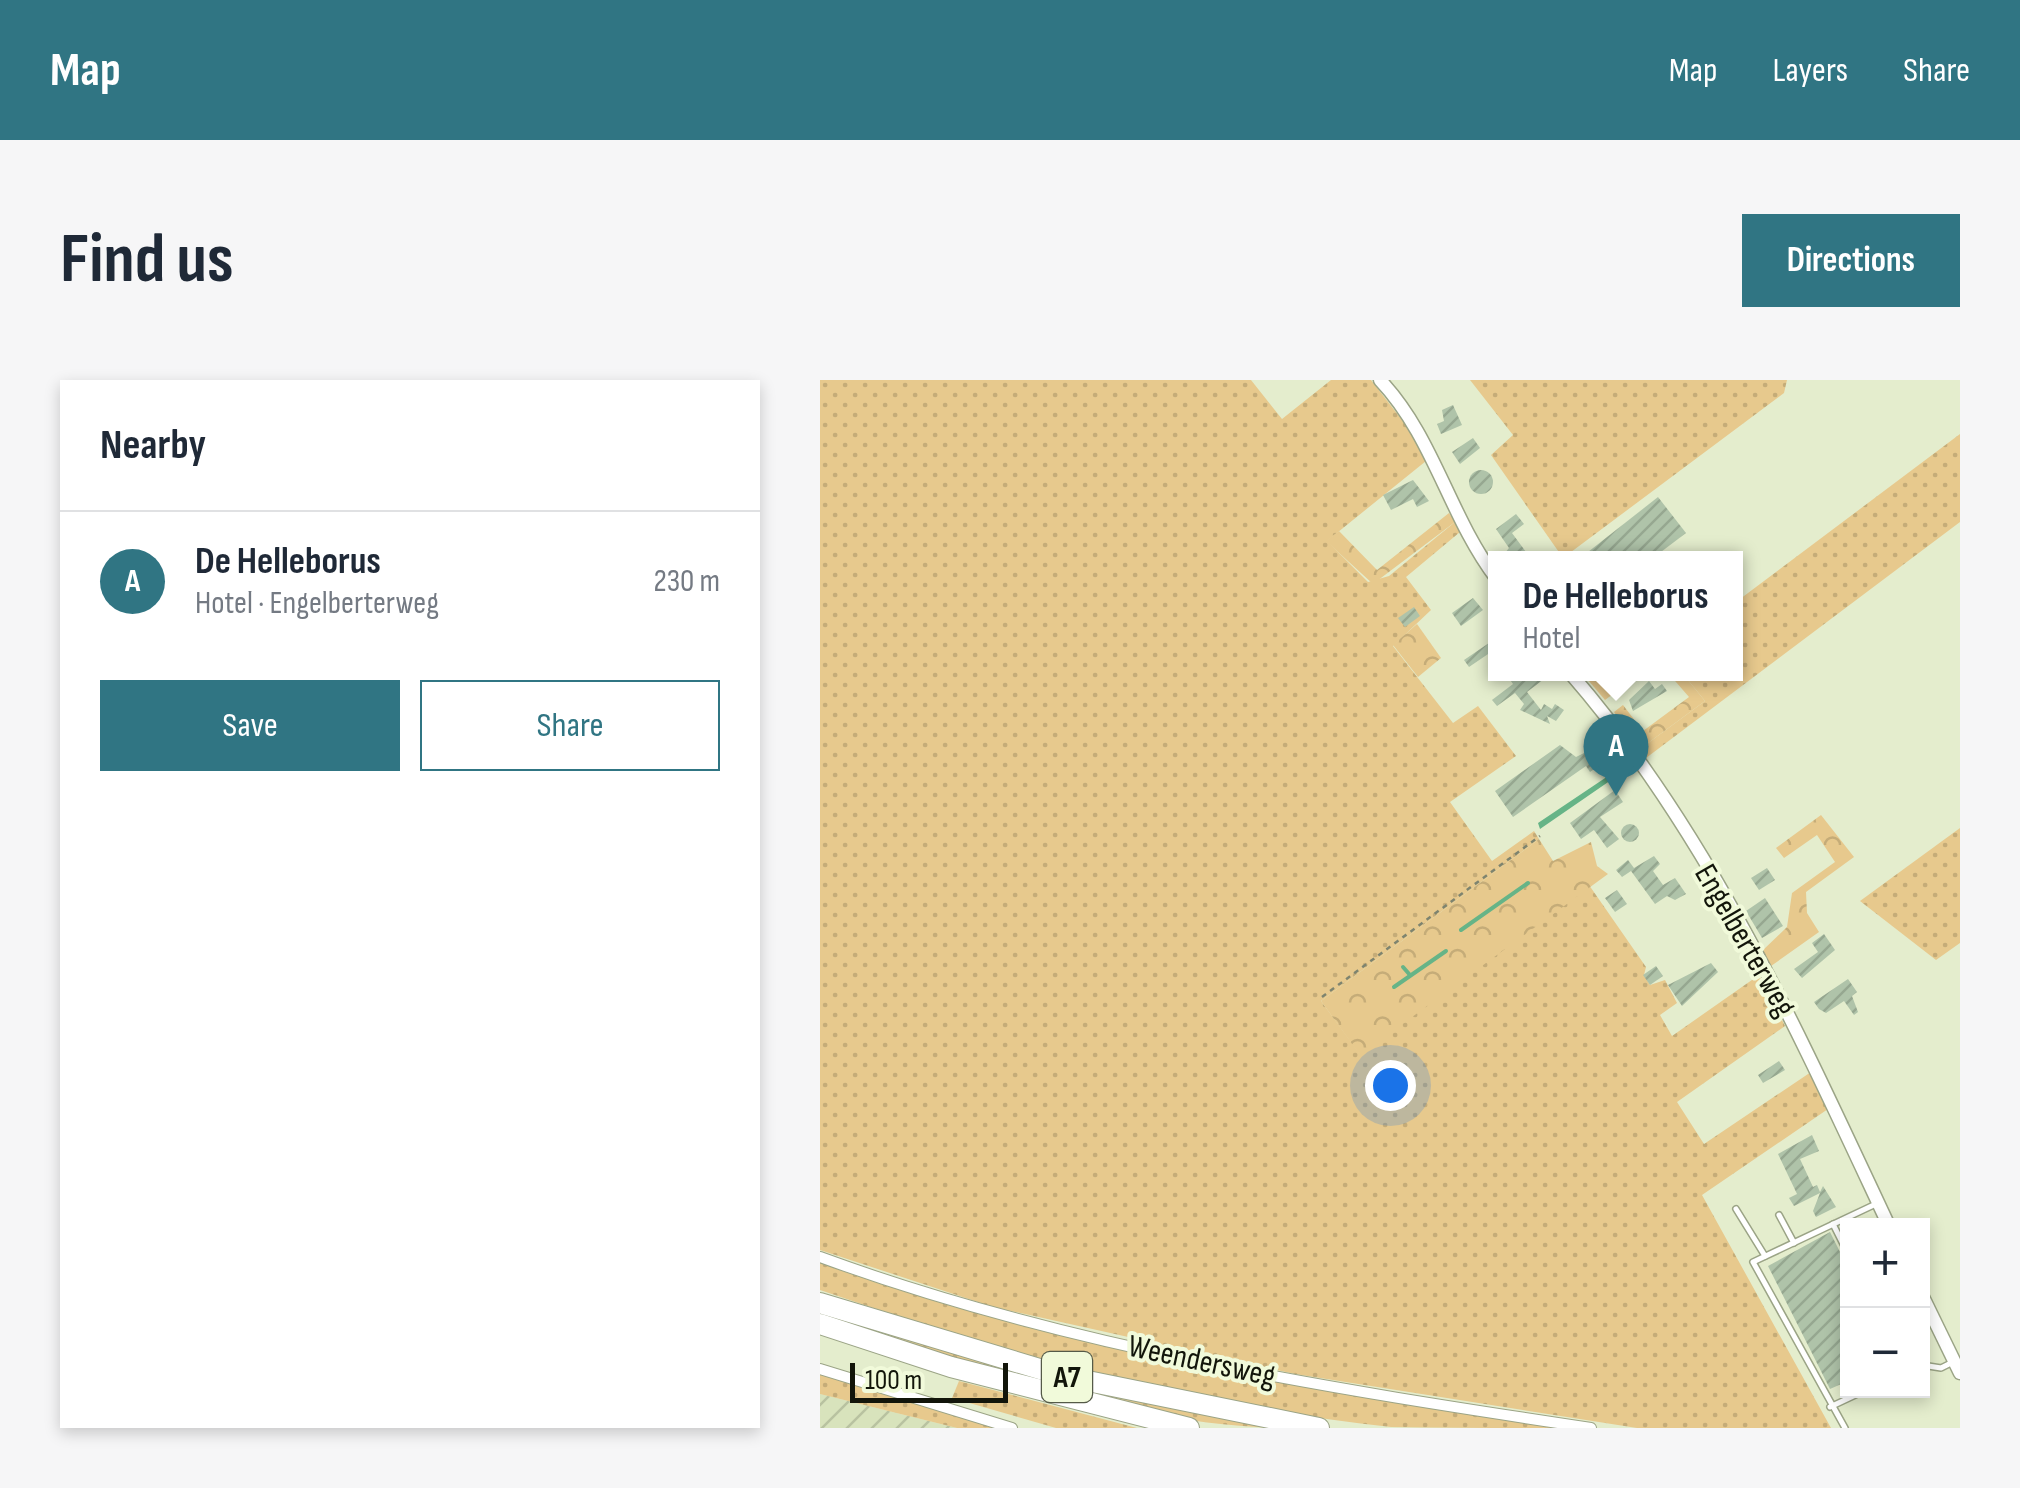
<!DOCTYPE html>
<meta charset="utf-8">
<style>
body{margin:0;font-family:"Sofia Sans Condensed",sans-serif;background:#f6f6f7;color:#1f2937}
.controls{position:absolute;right:30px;bottom:30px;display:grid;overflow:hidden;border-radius:0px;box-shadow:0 5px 15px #0003}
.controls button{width:90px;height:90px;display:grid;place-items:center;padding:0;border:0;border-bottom:2px solid #e0e1e3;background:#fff;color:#1f2937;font:50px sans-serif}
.scale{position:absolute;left:30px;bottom:25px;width:158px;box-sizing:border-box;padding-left:10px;border:5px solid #12150a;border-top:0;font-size:28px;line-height:35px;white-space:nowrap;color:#12150a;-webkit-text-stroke:8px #f1fada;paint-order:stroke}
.you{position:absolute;left:570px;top:705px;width:35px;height:35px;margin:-25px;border:8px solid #fff;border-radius:50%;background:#1a73e8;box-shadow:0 0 0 15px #1a73e833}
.badge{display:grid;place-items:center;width:65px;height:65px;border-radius:50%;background:#307583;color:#fff;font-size:32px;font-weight:700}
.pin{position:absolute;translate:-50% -82px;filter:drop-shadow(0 2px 5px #0008)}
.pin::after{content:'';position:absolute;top:52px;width:35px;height:30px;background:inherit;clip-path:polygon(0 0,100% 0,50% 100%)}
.popup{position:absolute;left:668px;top:171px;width:255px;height:130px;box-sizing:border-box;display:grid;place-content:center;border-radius:0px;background:#fff;filter:drop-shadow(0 2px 8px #0005);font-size:32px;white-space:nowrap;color:#747a83}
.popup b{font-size:38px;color:#1f2937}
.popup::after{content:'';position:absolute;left:50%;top:100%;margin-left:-20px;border:20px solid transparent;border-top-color:#fff}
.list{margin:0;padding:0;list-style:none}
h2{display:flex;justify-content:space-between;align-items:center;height:130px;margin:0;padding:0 40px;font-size:42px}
h2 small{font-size:32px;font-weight:400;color:#747a83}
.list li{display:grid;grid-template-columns:65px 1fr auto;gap:30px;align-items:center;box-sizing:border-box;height:140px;padding:0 40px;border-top:2px solid #e0e1e3}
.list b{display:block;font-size:38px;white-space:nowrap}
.list p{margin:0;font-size:32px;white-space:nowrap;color:#747a83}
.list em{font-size:32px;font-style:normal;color:#747a83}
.actions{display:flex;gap:20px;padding:30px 40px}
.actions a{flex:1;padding:22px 0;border:2px solid #307583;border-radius:0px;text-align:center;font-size:35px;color:#307583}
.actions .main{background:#307583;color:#fff}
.map{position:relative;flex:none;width:1140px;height:1048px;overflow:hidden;border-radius:0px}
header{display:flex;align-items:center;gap:60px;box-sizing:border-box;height:140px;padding:0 50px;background:#307583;color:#fff}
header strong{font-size:48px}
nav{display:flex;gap:55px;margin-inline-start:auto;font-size:35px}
.intro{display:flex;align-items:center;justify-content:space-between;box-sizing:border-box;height:240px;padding:0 60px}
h1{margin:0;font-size:70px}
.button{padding:25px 45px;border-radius:0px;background:#307583;color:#fff;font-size:35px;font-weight:700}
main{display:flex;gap:60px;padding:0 60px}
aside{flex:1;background:#fff;border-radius:0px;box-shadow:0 5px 15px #0003}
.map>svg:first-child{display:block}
</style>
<header>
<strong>Map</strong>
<nav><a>Map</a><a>Layers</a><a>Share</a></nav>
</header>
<div class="intro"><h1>Find us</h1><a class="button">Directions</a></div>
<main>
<aside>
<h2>Nearby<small></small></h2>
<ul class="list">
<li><span class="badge">A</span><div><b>De Helleborus</b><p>Hotel · Engelberterweg</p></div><em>230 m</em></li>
</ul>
<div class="actions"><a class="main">Save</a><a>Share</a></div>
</aside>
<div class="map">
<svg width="1140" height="1048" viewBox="0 0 1140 1048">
<defs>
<pattern id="industrial-furrows" width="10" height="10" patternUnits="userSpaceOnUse" patternTransform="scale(2.5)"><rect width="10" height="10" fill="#d8e3bc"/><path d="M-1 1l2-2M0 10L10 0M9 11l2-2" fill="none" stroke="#b8c2a0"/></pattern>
<pattern id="grass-dots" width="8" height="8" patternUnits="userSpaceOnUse" patternTransform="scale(2.5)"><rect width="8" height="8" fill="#e7c98d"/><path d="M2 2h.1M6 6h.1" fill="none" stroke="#c5ac78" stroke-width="1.8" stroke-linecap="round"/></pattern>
<pattern id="forest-crowns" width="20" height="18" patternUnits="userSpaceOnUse" patternTransform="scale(2.5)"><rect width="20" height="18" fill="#e7c98d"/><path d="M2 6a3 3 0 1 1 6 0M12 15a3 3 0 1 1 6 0" fill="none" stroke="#c5ac78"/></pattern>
<pattern id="building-hatch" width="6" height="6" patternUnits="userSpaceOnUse" patternTransform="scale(2.5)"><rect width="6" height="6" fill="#afc3a9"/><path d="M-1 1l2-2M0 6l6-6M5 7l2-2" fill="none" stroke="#96a790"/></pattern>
</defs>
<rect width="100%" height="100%" fill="#e4edcd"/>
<polygon fill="url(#industrial-furrows)" points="0,1014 137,1048 0,1048"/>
<g fill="url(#grass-dots)">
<polygon points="0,0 431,0 462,39 511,0 551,0 589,49 606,81 507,161 548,202 569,196 635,142 640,152 586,197 611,230 573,266 633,343 658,326 696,376 630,422 672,481 714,451 719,459 501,621 540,674 769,505 826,587 824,595 830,605 845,600 857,623 840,635 852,656 939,595 965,646 857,722 884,764 991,692 1008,729 882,815 1011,1048 817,1048 475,994 173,927 0,870"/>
<polygon points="650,0 967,0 964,13 743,178 671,75 693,55"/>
<polygon points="1140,54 1140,142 826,378 820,369 885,321 863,294 916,294 916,222"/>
<polygon points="763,294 820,294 785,320"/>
<polygon points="1140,448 1140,563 1116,580 1040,521"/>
<path d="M0,883C237,969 490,1010 739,1048C684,1048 626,1048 571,1047C377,1026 184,973 0,910Z"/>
<path d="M0,934L207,993L470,1048C338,1048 209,1002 85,963C60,955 19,949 0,934Z"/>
<polygon points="0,993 177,1048 137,1048 0,1014"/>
<polygon points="139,1001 317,1048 236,1048 132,1018"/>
</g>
<g fill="url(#forest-crowns)">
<polygon points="629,133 635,142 553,204 506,161 519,151 557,190"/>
<polygon points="597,244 621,278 598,297 573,265"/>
<polygon points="849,294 863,294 885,321 820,369 794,332 803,325 823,351 869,317"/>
<polygon points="1001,435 1034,477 986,512 987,533 999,552 951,586 942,571 967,547 972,513 1015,482 997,455 964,478 956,468"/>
<polygon points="719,459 733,481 771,462 777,486 788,494 540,675 501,621"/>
</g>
<polygon fill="#66b487" points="782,343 806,374 810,387 720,449 718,443 806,384 799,372 786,366"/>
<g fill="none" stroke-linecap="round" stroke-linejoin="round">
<g stroke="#66b487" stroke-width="4">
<polyline points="641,550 708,503"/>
<polyline points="583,587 590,595"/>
<polyline points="574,607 626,571"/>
</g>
</g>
<g fill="url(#building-hatch)">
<polygon points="633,25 642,45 621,54 617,44 624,41 622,30"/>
<polygon points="653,58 660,68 640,84 632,72"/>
<circle cx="661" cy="102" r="12"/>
<polygon points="593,100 609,121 597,127 593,119 571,130 563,115"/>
<polygon points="838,117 866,153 833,178 772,178 768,172"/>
<polygon points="696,134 704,144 692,153 706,172 689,178 685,173 689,168 676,149"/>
<polygon points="653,218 663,230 641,246 632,233"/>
<polygon points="594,227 600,236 585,247 578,238"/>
<polygon points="669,263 674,270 649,287 644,280"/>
<polygon points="686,294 719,294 724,299 707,312 721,330 724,324 732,329 735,324 744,330 736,341 727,336 730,344 700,330 704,324 695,313 677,326 672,320 693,304"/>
<polygon points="829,301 835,309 842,304 847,311 813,331 809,320"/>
<polygon points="740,365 756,377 770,370 780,385 770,392 766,386 693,437 675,411"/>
<polygon points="795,410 803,422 780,437 799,459 787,468 774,450 761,459 750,443"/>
<circle cx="810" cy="453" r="9"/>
<polygon points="834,476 840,484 833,491 843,505 855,498 866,514 855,520 847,516 835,524 811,491 802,497 796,490 808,480 814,488"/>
<polygon points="947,488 955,500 939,510 931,498"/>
<polygon points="797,510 807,524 795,532 785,518"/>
<polygon points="945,518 963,546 942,558 926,531"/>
<polygon points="1004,554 1015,570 982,598 974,589 998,572 992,563"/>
<polygon points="891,583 898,592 862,626 848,605"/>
<polygon points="836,586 843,596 830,605 823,595"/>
<polygon points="1028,599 1037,612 1032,616 1038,632 1034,635 1024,621 1006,633 999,629 994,622"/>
<polygon points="959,681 965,690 943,703 938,695"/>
<polygon points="992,755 999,771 980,779 993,807 997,805 1000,812 1003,806 1016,827 996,837 993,831 1000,813 974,826 969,818 977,814 958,774"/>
<polygon points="1010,852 1028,888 1028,1001 1010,1009 948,886"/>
</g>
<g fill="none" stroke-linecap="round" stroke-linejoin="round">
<g stroke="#9ba486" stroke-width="8">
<g id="service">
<polyline points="916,829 945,876"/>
<polyline points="959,835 974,863"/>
<polyline points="1013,844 1028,874"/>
<polyline points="1102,985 1121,988 1133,982"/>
<polyline points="1010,1027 1044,1011"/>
<polyline points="1025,1048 933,882 1058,823"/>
</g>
</g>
<g stroke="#9ba486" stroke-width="12">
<g id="minor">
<path d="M0,877C248,968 512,1009 771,1048"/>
<polyline points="0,989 192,1048"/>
</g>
</g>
<g stroke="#9ba486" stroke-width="15">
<g id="tertiary">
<path d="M560,0C614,57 629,136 676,198"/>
<path d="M751,294C890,454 979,654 1069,846"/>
<polyline points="1102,915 1140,993"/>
</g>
</g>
<g stroke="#9ba486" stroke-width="22">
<g id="motorway">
<polyline points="0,923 243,996 499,1048"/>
<polyline points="0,944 131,987 369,1048"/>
</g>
</g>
<polyline stroke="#7e846f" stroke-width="2.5" stroke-dasharray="5 5" stroke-linecap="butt" points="502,617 720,456"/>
<use href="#service" stroke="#fff" stroke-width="5"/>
<use href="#minor" stroke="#fff" stroke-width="10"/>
<use href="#tertiary" stroke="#fff" stroke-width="12"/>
<use href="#motorway" stroke="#fff" stroke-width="20"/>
</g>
<g text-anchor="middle" stroke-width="8" stroke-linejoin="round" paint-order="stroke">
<rect fill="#f1fada" stroke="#555a48" stroke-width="2.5" x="222" y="972" width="50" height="50" rx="8"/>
<g font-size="30" font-weight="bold" fill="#12150a">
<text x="247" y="1007">A7</text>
</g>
<g font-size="32" fill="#12150a" stroke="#f1fada">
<text transform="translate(926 560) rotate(60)" y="11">Engelberterweg</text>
<text transform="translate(382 980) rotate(12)" y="11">Weendersweg</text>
</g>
</g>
</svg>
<div class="controls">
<button>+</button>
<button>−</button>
</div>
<div class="scale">100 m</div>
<div class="you"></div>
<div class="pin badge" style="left:796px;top:416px">A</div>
<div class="popup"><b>De Helleborus</b>Hotel</div>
</div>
</main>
